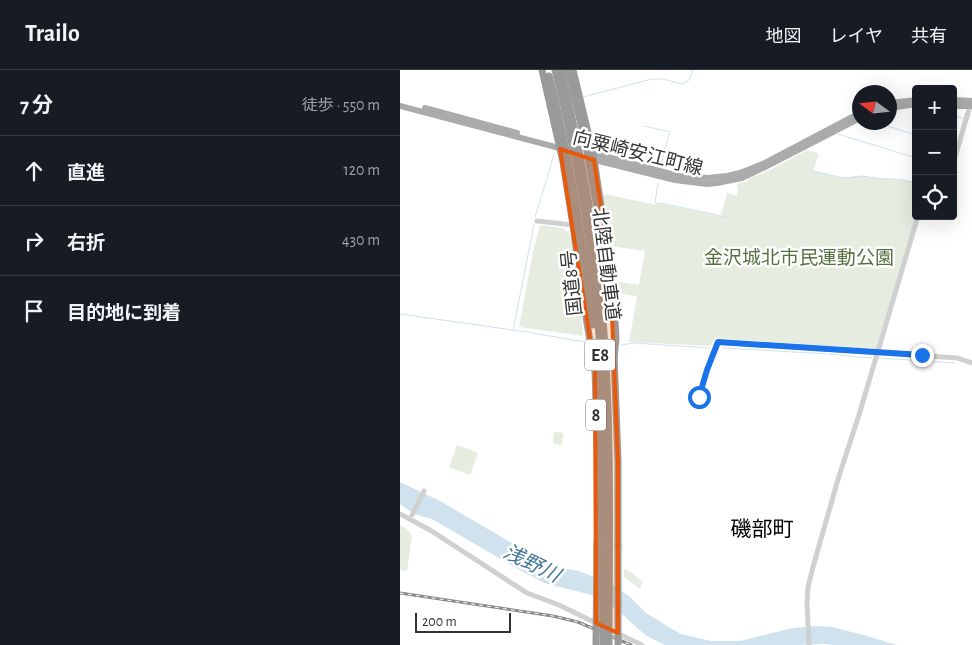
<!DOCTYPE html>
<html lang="ja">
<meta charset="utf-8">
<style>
body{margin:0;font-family:"Alegreya Sans","Noto Sans JP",sans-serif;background:#20242c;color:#f1f3f6}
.controls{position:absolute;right:15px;top:15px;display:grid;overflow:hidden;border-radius:5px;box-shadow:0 5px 20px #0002}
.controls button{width:45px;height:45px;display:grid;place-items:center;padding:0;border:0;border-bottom:1px solid #363941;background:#171b24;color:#f1f3f6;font:25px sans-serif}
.compass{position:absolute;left:452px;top:15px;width:45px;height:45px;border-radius:50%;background:#171b24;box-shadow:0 5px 20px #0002;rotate:285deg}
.scale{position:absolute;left:15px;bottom:12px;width:96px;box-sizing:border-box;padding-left:5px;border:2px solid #333;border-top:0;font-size:14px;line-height:18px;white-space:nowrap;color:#333;-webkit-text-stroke:4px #fff;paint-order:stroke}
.stop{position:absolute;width:15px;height:15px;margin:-11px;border:4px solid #1a73e8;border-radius:50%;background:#fff}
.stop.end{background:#1a73e8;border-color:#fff;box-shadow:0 1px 5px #0008}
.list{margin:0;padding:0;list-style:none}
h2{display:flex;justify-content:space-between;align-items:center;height:65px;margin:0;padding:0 20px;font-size:21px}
h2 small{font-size:16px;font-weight:400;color:#9ea1a6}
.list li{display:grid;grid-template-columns:32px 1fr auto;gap:15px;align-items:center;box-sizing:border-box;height:70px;padding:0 20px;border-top:1px solid #363941}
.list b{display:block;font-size:19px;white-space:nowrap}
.list em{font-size:16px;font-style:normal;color:#9ea1a6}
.icon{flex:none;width:28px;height:28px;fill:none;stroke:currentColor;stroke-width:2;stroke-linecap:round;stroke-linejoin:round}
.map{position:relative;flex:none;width:572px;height:575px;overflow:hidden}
header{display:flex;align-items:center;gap:30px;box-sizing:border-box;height:70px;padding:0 25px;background:#171b24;border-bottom:1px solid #363941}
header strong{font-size:24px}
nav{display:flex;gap:28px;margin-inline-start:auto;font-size:18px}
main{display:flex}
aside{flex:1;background:#171b24}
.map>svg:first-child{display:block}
</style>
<header>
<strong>Trailo</strong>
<nav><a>地図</a><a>レイヤ</a><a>共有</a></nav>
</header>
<main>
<aside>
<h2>7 分<small>徒歩 · 550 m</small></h2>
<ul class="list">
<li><svg class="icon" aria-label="ahead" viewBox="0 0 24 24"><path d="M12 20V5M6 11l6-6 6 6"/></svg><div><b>直進</b></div><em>120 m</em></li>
<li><svg class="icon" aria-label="right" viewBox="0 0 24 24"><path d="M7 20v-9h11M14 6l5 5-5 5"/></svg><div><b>右折</b></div><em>430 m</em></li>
<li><svg class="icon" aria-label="arrive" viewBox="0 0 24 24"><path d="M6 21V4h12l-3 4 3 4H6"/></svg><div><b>目的地に到着</b></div></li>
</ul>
</aside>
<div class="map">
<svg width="572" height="575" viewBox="0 0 572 575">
<rect width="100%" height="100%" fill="#fff"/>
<g fill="#e6ecdf">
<polygon points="407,80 419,84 413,101 443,108 462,106 508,111 516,114 516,146 476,279 315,268 311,276 229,272 237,226 216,223 215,211 239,215 245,181 210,176 202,127 204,124 256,135 256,134 266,135 321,146 327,123 337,126 338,120 337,114 347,111 350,108 370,100"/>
<polygon points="140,155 163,158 170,164 177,202 183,266 119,257 133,182"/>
<polygon points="154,362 163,363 162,375 153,373"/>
<polygon points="57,375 78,383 70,405 49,397"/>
<polygon points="0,455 7,459 12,466 7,501 0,500"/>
<polygon points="224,499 231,502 243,512 241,515 241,517 240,519 224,507"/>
</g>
<polygon fill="#cfe2ee" points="0,412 40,431 151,496 179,501 210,513 229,526 246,543 272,559 281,564 311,571 340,571 393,558 417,556 431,557 460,564 497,575 433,575 425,574 396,575 265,575 247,566 237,558 219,541 204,530 188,524 144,513 116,498 32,449 14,444 0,434"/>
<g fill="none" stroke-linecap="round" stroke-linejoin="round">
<g stroke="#cfe2ee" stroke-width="1">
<polyline points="183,27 252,9 262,9 283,14 289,10 293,0"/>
<polyline points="553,45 564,49"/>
<polyline points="476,52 516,65"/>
<polyline points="458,53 460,52"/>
<polyline points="244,56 270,62 264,82 261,97"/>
<polyline points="438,64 516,88"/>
<polyline points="413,101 444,108 462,106 480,109 499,109 516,113"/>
<polyline points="258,113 255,133 266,134 331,148"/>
<polyline points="135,147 149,102 154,83"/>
<polyline points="0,244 127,262 185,272"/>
<polyline points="113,260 134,155"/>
<polyline points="221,275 234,273 310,278"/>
<polyline points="323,278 429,284 471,288"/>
<polyline points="479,288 555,293"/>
<path d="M106,540C136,544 165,547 193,559"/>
<polyline points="221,572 228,575"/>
</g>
<g stroke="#d0d0d0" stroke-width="5">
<polyline points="553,94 570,36"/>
<polyline points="137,151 173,155"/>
<polyline points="299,327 307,300 317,272 557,288 572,293"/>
<polyline points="0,444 30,460 127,523 159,535 198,554"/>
<polyline points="12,445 24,421"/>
<polyline points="208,559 242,575"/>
<polyline points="409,575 407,533 408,517 413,497 439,406 459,345 518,146"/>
</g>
<g stroke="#ababab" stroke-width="6">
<polyline points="553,30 572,31"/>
<polyline points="490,33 516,30"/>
<polyline points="0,36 163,79"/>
<polyline points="553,36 572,36"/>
<polyline points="25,38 117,63"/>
<polyline points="490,38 516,34"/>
<polyline points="189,82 278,106 308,108 327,106 340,103 365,93 460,43"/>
<polyline points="191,89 275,110 307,114 317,113 342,108 363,98 460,48"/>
</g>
<g stroke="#9a9a9a" stroke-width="7">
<polyline points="142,0 163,92 173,155 183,229 195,301"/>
<polyline points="173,0 193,83 210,196 214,232 216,269 214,288"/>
<polyline points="188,216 192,255"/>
<polyline points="214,285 218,391 218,476"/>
<polyline points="195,298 199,438 197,475"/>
</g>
<g stroke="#888" stroke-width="3">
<polyline id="rail" points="0,523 153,546 178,552 231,575"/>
</g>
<use href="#rail" stroke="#fff" stroke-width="1" stroke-dasharray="4" stroke-linecap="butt"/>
<g stroke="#9a9a9a" stroke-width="7">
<path d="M155,0C176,83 191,168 198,253C207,360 203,468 203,575"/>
<path d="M161,0C181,82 197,165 203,250C212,358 209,467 209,575"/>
<polyline points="168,0 185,71 203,172 209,227"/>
<path d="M149,6C167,75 179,145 188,216"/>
<polyline points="196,575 197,475"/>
<polyline points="218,575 218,476"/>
</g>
</g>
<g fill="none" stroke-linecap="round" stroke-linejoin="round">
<polyline stroke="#1a73e8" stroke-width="6" points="299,327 307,300 318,272 522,285"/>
</g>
<path fill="#e8590c" fill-opacity="0.2" stroke="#e8590c" stroke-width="4" stroke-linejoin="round" d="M160,79L194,90L210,196L218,391V563L196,553L195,301Z"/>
<g text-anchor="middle" stroke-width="5" stroke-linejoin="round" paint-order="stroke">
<g fill="#fff" stroke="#707070" stroke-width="1">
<rect x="185" y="269.5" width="30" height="31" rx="4"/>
<rect x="186" y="329.5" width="20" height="31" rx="4"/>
</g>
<g font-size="18" font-weight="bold" fill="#333">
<text x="200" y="291">E8</text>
<text x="196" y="351">8</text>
</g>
<g font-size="19" fill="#333" stroke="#fff">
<text transform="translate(238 82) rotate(14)" y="7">向粟崎安江町線</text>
<text transform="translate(207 194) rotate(83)" y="7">北陸自動車道</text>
<text transform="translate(171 213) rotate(-96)" y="7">国道8号</text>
</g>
<g font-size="19" fill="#56703f" stroke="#fff">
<text x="399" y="194">金沢城北市民運動公園</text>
</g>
<g font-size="20" font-style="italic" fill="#3f7597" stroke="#fff">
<text transform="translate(132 493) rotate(26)" y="7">浅野川</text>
</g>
<g font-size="21" fill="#000" stroke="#fff">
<text x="362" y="466">磯部町</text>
</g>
</g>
</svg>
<div class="controls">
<button>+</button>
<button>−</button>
<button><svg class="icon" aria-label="locate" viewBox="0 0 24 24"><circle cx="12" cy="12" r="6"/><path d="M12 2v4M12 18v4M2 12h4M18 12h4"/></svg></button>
</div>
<svg class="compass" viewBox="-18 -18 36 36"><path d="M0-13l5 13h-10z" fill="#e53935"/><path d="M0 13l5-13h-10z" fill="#9ea1a6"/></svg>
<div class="scale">200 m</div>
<div class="stop" style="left:299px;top:327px"></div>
<div class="stop end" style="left:522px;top:285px"></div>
</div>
</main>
